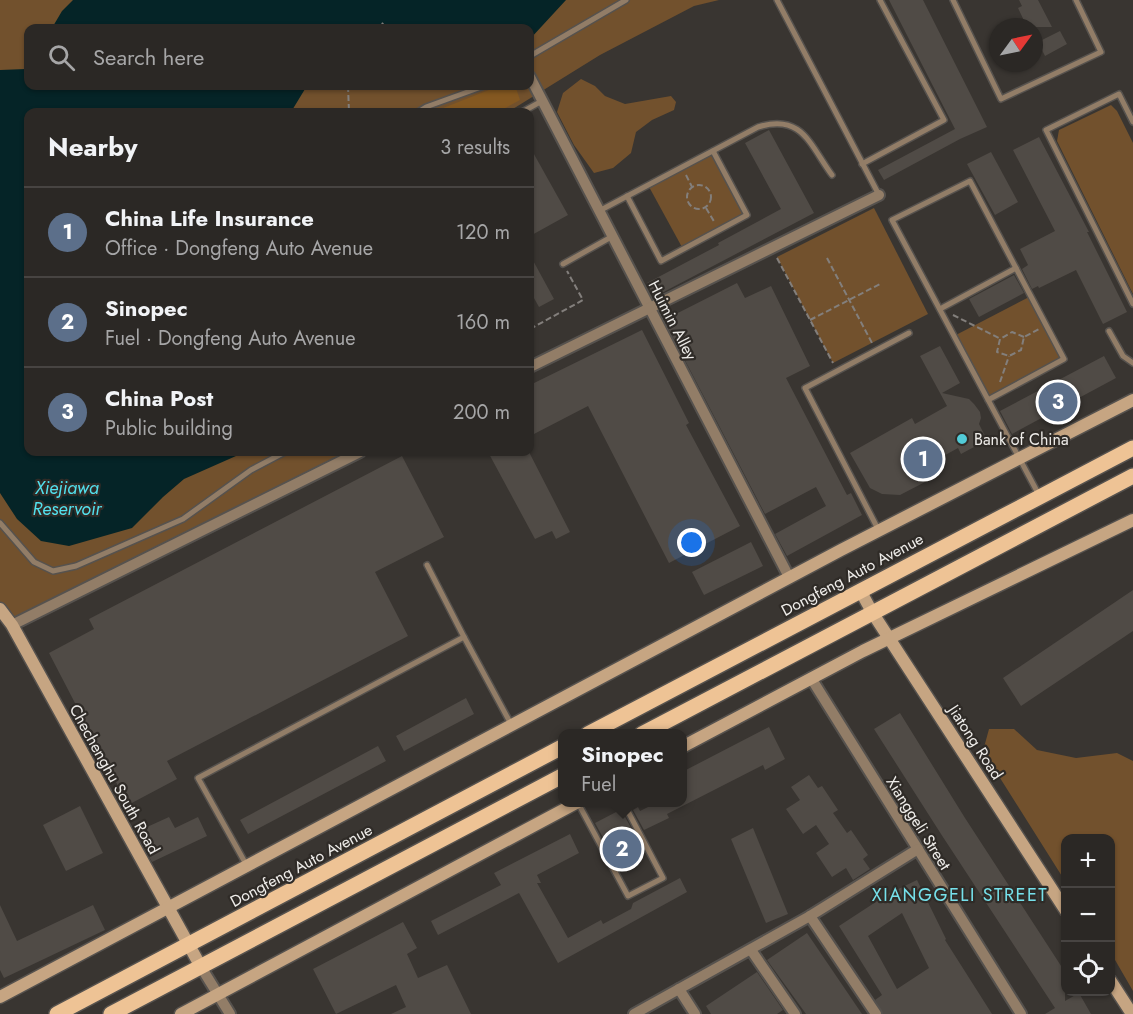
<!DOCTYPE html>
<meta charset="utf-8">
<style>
body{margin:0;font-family:Jost,sans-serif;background:#33302d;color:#f1f3f6}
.controls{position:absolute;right:18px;bottom:18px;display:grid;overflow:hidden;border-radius:12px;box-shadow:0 2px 4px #0004}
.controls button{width:54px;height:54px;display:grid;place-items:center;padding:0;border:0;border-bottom:2px solid #474442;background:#2b2825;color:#f1f3f6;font:30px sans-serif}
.compass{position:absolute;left:989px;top:18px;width:54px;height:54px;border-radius:50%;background:#2b2825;box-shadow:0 2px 4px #0004;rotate:57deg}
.you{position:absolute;left:692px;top:543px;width:21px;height:21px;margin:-15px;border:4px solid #fff;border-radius:50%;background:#1a73e8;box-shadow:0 0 0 9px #1a73e833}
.badge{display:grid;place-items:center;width:39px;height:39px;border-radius:50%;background:#8bbbb9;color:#fff;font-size:20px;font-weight:700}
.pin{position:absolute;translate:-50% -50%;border:3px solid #fff;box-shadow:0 2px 6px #0006}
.popup{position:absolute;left:558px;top:729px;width:129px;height:78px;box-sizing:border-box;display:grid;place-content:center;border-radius:12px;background:#2b2825;filter:drop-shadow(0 2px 4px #0005);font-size:20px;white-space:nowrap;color:#a6a6a7}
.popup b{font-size:22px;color:#f1f3f6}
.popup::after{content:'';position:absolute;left:50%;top:100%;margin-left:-12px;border:12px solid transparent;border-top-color:#2b2825}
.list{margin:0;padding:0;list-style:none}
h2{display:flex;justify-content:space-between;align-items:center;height:78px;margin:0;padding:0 24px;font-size:26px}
h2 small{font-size:20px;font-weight:400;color:#a6a6a7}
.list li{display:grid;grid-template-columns:39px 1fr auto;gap:18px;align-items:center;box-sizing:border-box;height:90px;padding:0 24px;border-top:2px solid #474442}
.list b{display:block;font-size:22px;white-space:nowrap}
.list p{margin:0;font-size:20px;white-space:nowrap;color:#a6a6a7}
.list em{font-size:20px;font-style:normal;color:#a6a6a7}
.icon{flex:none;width:33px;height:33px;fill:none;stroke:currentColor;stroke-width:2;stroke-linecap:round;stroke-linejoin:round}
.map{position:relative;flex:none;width:1133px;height:1014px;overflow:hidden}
.search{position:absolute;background:#2b2825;box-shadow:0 2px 4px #0004;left:24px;top:24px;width:510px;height:66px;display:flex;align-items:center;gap:15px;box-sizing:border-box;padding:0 21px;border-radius:12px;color:#a6a6a7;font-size:22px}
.panel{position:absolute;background:#2b2825;box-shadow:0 2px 4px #0004;left:24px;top:108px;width:510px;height:348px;border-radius:12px}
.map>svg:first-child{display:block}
</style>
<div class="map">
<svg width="1133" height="1014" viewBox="0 0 1133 1014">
<rect width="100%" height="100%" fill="#393531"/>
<g fill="#72512d" fill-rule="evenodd">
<path d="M0,0H719L694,6L600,55L508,112H28V452H360L12,625L0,609ZM28,28H530V86H28Z"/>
<polygon points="581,79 595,86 605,96 625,104 671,96 676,102 674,110 652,120 636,132 631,153 613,168 594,173 574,145 557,112 563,93"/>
<polygon points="1111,105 1117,111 1133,143 1133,294 1057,141 1059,130"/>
<polygon points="713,151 747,215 683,249 648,185"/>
<polygon points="874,208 928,314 833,363 777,257"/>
<polygon points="1031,296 1064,359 988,400 954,336"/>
<polygon points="989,729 1014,729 1037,750 1076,758 1117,753 1133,761 1133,991 1111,953 1110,838 1066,838 1065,881 983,751"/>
</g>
<polygon fill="#845821" points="499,86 516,88 520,100 498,112 433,112"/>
<g fill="#052427">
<polygon points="73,0 566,0 530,39 530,28 52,28 62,11"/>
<polygon points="26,69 28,71 28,86 311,86 305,89 291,112 28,112 28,452 245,452 184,479 163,497 132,528 69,546 41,541 17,519 0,493 0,70"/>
</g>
<g fill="#504b46" fill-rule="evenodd">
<polygon points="889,0 923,0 987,127 960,139 884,180 878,170 955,129"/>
<polygon points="1019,0 1038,0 1052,27 1027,27 1018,8 1022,6"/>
<polygon points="1060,31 1067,44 1045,56 1038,42"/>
<polygon points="769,130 814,213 654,297 647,283 719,245 718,243 781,209 745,143"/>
<polygon points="1039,137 1089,232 1087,232 1127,312 1103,324 1076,270 1039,288 1038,286 1032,289 1022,269 1028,265 1020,249 1055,231 1013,150"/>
<polygon points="530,147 568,215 530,236"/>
<polygon points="991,152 1018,202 995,215 967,164"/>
<polygon points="530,255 554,299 539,307 530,291"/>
<polygon points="1014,275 1024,293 979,317 969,299"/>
<polygon points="737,283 745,298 771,286 810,366 786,378 847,495 851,493 862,515 787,556 775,534 826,506 816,487 765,514 664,320"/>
<polygon points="642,330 689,423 686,425 740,526 669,563 588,406 534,434 530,426 530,385"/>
<polygon points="940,346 960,383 942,393 969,399 974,404 980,412 981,418 979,424 987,440 961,454 958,448 920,469 927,481 900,495 882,494 870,488 850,453 912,418 915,424 947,406 920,356"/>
<polygon points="1104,356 1116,378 1012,434 1000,411"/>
<polygon points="488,452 529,452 570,532 556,539 552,531 535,539"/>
<polygon points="402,456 444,537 375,572 408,636 167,761 177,779 128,805 49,653 94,629 89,619"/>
<polygon points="751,542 763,566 704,595 692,572"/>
<polygon points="1133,590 1133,631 1021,706 1003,678"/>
<polygon points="466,698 474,714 404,751 396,736"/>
<polygon points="900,713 965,818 1065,972 1065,1001 1079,993 1091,1014 1045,1014 1055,1008 941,834 874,729"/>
<polygon points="769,727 785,759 765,770 763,765 667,814 669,818 644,830 633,810 638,807 640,811 658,802 682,802 682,772"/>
<polygon points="378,746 386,761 248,834 240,820"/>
<polygon points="809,775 818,788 822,786 838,810 833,813 847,833 851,830 868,855 863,859 870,869 853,880 846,868 832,877 816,853 829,844 816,825 803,834 786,809 800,800 791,787"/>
<polygon points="80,806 103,853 66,871 43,825"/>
<polygon points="618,811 621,816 624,815 635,835 630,838 641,860 621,870 595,823"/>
<polygon points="169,817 175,828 198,817 207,836 152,862 136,832"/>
<polygon points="753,828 788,914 766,923 731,839"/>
<polygon points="570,834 579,853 537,875 541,883 537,883 568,938 601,920 603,924 631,909 633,903 680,878 687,892 558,963 519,893 438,935 431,921 501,885 494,873"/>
<path d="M917,880L946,939L945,940L992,1014H883L875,1000L882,995L839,926L888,894ZM902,913L929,968L897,989L868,936Z"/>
<polygon points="0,905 17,941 93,905 105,930 4,978 0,970"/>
<polygon points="403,922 417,948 407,954 418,978 447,965 471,1014 391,1014 406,1007 396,985 336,1014 313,969"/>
<polygon points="807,933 862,1014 806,1014 767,960"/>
<polygon points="757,972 783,1010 777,1014 711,1014 706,1006"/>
</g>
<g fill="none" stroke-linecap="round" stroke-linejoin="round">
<g stroke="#56524e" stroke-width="8">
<g id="lane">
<polyline points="777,0 879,195"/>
<polyline points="953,0 1001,99 1101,52 1076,0"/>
<polyline points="530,56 626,0"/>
<polyline points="418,112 426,107 484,86"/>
<polyline points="522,112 542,101"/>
<polyline points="1133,122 1119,94 1046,130 1133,304"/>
<polyline points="862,164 944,120 880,0"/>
<polyline points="627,196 661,261 747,215 713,151"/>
<path d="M599,211L758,127C802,113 810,145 832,175"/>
<polyline points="563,264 613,236"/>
<polyline points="940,309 1016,268"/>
<polyline points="1109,331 1123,356 1133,363"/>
<polyline points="988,400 1064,359 970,181 892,220 1039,495"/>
<polyline points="0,523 34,562 53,571 76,566 183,519 251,470 285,452"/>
<polyline points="878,529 805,388 909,333"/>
<polyline points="427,565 464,637"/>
<polyline points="578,803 628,896 663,878 623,802"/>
<polyline points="247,866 198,778 464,637 511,724"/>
</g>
</g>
<g stroke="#56524e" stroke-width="14">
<g id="street">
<polyline points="530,77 789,577"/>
<polyline points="530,367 879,195"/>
<polyline points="12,625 360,452"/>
<polyline points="811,678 1021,1014"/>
<polyline points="810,916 876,1014"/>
<polyline points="751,950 795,1014"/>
<polyline points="201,967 230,1014"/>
<polyline points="679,989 695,1014"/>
<polyline points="634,1014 810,916 918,849"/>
</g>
</g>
<g stroke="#56524e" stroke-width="15">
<g id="secondary">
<polyline points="860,590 872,612 1066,911"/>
<polyline points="0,609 12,625 201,967"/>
<polyline points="682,747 863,651 1133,520"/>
<polyline points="1110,980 1132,1014"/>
<polyline points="0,997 841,550 1133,400"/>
<polyline points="181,1014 578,802"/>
</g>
</g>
<g stroke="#56524e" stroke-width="18">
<g id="primary">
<polyline points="588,734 1133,448"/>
<polyline points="642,734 1133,476"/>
<polyline points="57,1014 562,747"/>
<polyline points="111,1014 562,776"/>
</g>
</g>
<g stroke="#837f7c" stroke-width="2" stroke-dasharray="6 3" stroke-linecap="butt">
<polyline points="380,28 384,21"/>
<polyline points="348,86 349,112"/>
<polyline points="686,175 692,187"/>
<circle cx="699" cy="197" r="12"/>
<polyline points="706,208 715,223"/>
<polyline points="777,258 833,363"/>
<polyline points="827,258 872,343"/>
<polyline points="953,315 999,338"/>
<polyline points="810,320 882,283"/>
<polyline points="530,329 583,300 567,271"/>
<polyline points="1024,337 1012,332 1000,339 997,352 1009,356 1021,350 1024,337 1039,329"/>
<polyline points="1000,382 1009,356"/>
</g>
<use href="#lane" stroke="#927d67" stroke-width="5"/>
<use href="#street" stroke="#927d67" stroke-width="10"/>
<use href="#secondary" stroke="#c6a582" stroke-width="12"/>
<use href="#primary" stroke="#eec395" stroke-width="15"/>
</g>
<circle fill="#52cbd7" stroke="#2f2b27" stroke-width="2" cx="962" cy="439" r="6"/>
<g text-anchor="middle" stroke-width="4.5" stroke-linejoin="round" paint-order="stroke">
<g font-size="16" fill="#eeece9" stroke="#2f2b27">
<text transform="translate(673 320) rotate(63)" y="6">Huimin Alley</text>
<text transform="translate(852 574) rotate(-28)" y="6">Dongfeng Auto Avenue</text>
<text transform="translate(976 742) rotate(57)" y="6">Jiatong Road</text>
<text transform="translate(115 779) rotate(61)" y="6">Chechenghu South Road</text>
<text transform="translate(919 823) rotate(58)" y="6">Xianggeli Street</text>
<text transform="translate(301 865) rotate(-28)" y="6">Dongfeng Auto Avenue</text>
</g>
<g font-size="16" fill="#eeece9" stroke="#2f2b27" text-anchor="start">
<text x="974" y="445">Bank of China</text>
</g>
<g font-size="18" font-style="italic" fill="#52e1ee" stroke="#2f2b27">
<text x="67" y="494">Xiejiawa<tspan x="67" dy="21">Reservoir</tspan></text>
</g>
<g font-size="18" letter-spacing="1.5" fill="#76e1eb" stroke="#2f2b27">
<text x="960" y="901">XIANGGELI STREET</text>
</g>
</g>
</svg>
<div class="controls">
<button>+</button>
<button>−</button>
<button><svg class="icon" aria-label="locate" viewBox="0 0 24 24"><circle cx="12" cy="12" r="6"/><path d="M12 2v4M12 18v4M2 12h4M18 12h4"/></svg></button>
</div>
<svg class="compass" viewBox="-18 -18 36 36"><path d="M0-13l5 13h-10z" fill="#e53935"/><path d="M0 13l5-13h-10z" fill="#a6a6a7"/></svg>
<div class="you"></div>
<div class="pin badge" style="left:923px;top:459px;background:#5c6f8a">1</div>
<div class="pin badge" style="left:622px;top:849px;background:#5c6f8a">2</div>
<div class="popup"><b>Sinopec</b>Fuel</div>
<div class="pin badge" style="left:1058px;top:402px;background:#5c6f8a">3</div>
<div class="search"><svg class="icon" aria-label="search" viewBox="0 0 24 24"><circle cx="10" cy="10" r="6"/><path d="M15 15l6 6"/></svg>Search here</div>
<section class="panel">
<h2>Nearby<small>3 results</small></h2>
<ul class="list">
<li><span class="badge" style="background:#5c6f8a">1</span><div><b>China Life Insurance</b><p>Office · Dongfeng Auto Avenue</p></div><em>120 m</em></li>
<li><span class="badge" style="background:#5c6f8a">2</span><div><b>Sinopec</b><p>Fuel · Dongfeng Auto Avenue</p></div><em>160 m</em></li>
<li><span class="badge" style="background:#5c6f8a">3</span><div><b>China Post</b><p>Public building</p></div><em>200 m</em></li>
</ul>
</section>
</div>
